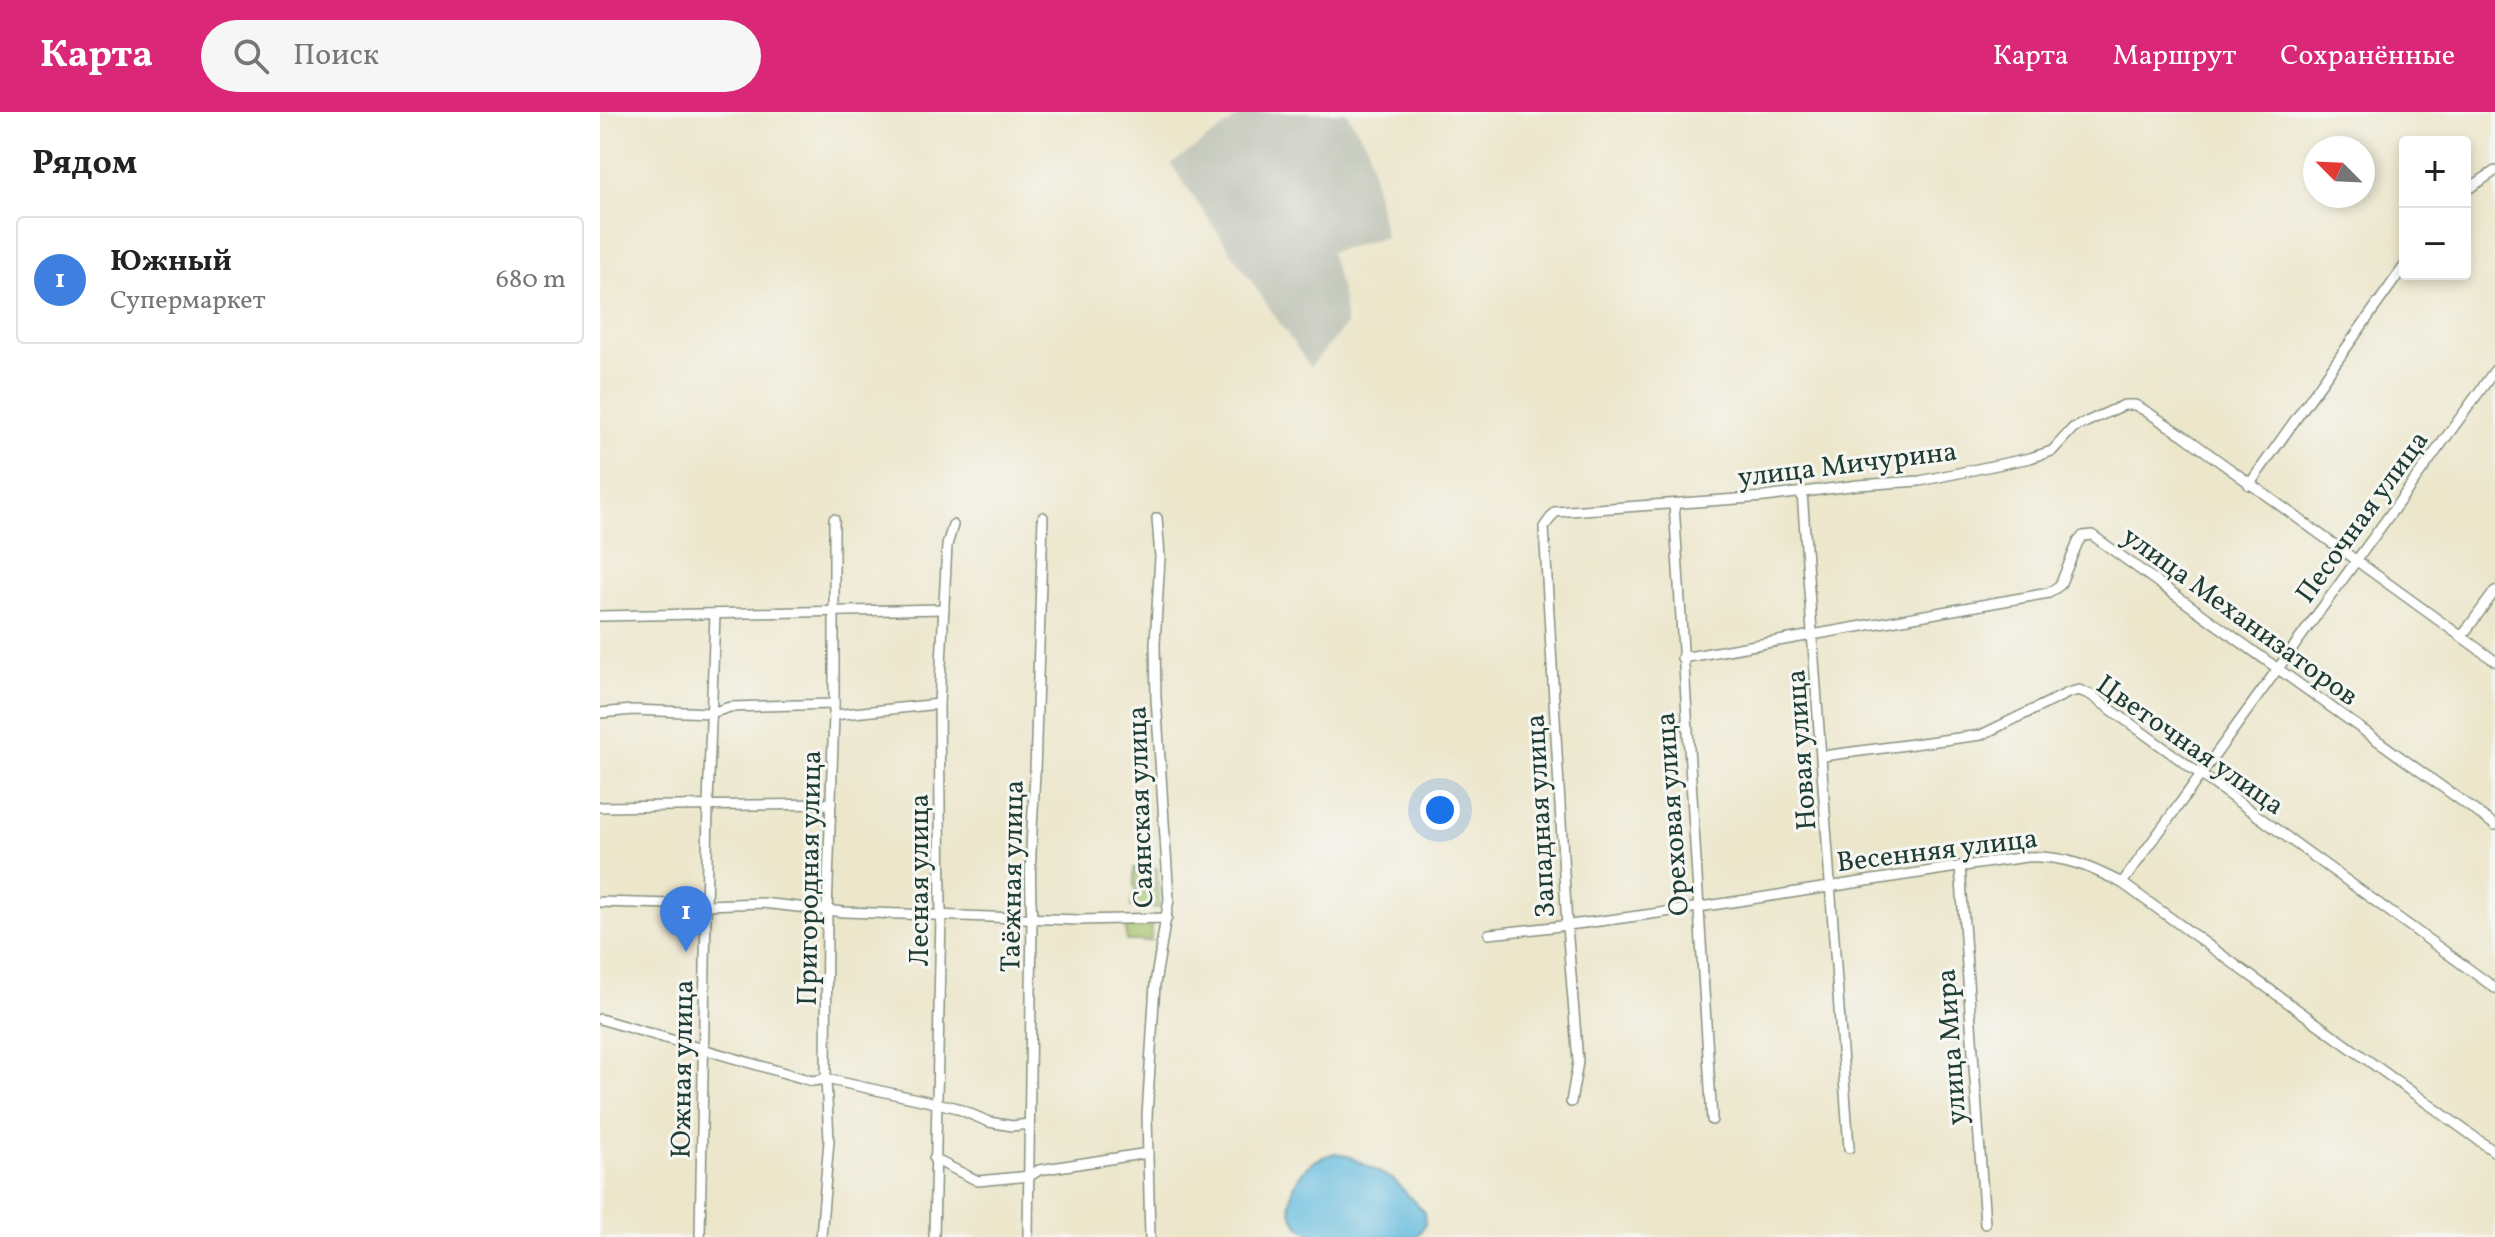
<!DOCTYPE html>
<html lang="ru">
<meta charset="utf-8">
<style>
body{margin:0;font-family:Vollkorn,serif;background:#f6f6f6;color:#222}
.controls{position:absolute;right:24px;top:24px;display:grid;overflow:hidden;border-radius:8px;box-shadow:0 4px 12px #0003}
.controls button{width:72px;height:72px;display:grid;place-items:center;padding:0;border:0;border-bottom:2px solid #e0e0e0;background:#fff;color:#222;font:40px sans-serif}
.compass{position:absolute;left:1703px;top:24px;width:72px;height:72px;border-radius:50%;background:#fff;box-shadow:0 4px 12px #0003;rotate:294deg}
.you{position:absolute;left:840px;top:698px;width:28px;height:28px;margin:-20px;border:6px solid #fff;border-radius:50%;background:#1a73e8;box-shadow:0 0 0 12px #1a73e833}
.badge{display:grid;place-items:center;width:52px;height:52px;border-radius:50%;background:#db2777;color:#fff;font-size:26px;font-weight:700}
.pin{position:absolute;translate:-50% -66px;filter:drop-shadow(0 2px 4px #0008)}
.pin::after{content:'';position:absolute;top:42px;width:28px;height:24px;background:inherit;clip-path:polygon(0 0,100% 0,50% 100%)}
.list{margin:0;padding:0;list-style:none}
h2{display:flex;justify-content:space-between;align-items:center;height:104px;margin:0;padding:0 32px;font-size:34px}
h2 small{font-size:26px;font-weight:400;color:#767676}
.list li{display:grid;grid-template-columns:52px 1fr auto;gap:24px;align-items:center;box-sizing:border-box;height:128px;margin:0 16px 16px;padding:0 16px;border:2px solid #e0e0e0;border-radius:8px}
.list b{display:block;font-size:30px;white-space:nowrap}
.list p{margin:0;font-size:26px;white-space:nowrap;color:#767676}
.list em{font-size:26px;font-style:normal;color:#767676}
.icon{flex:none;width:44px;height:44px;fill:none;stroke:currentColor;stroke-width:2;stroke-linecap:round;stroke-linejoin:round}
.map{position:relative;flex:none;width:1895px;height:1125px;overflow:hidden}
header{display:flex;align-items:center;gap:48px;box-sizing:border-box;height:112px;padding:0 40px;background:#db2777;color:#fff}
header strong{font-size:38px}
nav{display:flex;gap:44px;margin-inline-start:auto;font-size:28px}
.search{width:560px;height:72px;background:#f6f6f6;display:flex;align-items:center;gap:20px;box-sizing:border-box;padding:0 28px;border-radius:44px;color:#767676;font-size:30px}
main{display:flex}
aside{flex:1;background:#fff}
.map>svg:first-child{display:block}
</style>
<header>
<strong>Карта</strong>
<div class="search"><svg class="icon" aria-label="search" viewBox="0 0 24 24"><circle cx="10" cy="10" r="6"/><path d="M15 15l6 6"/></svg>Поиск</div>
<nav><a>Карта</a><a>Маршрут</a><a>Сохранённые</a></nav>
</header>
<main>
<aside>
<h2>Рядом<small></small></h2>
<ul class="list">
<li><span class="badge" style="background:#3f7fe0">1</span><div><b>Южный</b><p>Супермаркет</p></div><em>680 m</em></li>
</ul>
</aside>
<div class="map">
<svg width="1895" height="1125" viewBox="0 0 1895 1125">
<rect width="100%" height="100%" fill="#f6f6f2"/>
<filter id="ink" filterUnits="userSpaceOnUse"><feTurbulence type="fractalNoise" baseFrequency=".0125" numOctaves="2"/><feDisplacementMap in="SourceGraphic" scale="16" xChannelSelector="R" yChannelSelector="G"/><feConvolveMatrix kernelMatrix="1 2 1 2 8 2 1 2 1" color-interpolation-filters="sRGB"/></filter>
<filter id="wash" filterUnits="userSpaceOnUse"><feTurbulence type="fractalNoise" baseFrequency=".006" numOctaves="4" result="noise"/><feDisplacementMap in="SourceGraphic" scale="32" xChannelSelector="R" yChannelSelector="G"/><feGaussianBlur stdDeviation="1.8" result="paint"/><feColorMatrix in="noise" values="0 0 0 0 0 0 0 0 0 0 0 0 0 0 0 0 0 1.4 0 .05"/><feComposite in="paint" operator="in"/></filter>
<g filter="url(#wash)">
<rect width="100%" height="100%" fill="#ece6cb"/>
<polygon fill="#c2c6b9" points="646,0 746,0 768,35 785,125 730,140 742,182 746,213 710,255 571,52"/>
<g fill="#a3be65" stroke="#617e4c" stroke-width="2">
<polygon points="534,756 557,756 558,774 534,774"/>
<polygon points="535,777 559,777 559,796 531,795"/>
<rect x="526" y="811" width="25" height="18"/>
</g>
<path fill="#60b9dd" stroke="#407b88" stroke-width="2" d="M735,1041L748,1044L794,1068L824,1100L825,1113L816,1125C799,1125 728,1125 716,1124C692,1114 685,1098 694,1075C703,1054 714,1047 735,1041Z"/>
</g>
<g filter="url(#ink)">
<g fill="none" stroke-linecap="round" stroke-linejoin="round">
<g stroke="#869280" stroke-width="12">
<g id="street">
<polyline points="1865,79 1895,59"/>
<polyline points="1649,373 1805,153"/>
<polyline points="1202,380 1249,1036"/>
<polyline points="1074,392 1112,1008"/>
<polyline points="0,504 344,497"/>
<polyline points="1862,524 1895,479"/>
<polyline points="1082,546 1449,481 1460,473 1478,430 1483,424 1492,423 1895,713"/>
<polyline points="0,601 33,598 111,601 130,595 234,592"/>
<polyline points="234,603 339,592"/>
<polyline points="1223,644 1381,623 1468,581 1479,578 1491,583 1895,876"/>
<polyline points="0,695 231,692"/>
<polyline points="1360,754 1385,1112"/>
<polyline points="1522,771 1895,258"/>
<polyline points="0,790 107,793 162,791 244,800 479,808 567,806"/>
<path d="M889,822C1069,804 1247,770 1426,745C1464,743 1490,755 1522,771L1895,1040"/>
<polyline points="0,907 212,969 226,967 354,995 389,1010 412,1014 429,1012"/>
<polyline points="971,990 978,950 967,814 944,415 955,400 1165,385 1258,373 1320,369 1430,346 1452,339 1473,316 1524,293 1535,293 1544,298 1583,323 1895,549"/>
<polyline points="334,1047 378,1069 430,1064 439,1058 548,1041"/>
<polyline points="100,1125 108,692 115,502"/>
<polyline points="221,1125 229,1028 226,967 227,799 234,603 234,407"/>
<polyline points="334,1125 341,803 339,592 347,433 353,413"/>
<path d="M428,1125L432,806C428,756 433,710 435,660C438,575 441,490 443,405"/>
<polyline points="550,1125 547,1004 555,872 569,787 556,586 555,531 560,445 557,406"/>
</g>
</g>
<use href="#street" stroke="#fff" stroke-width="9"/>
</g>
</g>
<g text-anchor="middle" stroke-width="6" stroke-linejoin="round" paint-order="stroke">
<g font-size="28" fill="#1f3d34" stroke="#f6f6f2">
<text transform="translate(1247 351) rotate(-7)" y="10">улица Мичурина</text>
<text transform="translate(1761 404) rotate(-54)" y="10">Песочная улица</text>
<text transform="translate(1641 503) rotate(36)" y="10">улица Механизаторов</text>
<text transform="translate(1591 632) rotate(35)" y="10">Цветочная улица</text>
<text transform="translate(1200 638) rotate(-94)" y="10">Новая улица</text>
<text transform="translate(539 695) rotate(-92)" y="10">Саянская улица</text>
<text transform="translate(1071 702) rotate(-94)" y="10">Ореховая улица</text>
<text transform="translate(939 704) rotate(-93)" y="10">Западная улица</text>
<text transform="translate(1337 737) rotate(-7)" y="10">Весенняя улица</text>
<text transform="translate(411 764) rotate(-89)" y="10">Таёжная улица</text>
<text transform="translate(208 766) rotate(-89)" y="10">Пригородная улица</text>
<text transform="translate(318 768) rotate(-90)" y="10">Лесная улица</text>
<text transform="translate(1350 935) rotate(-94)" y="10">улица Мира</text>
<text transform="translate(81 957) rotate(-89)" y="10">Южная улица</text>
</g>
</g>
</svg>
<div class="controls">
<button>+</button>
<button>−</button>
</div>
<svg class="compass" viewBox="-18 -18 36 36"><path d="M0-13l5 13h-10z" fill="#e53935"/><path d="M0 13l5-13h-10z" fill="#767676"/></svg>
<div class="you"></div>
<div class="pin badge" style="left:86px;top:840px;background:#3f7fe0">1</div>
</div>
</main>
